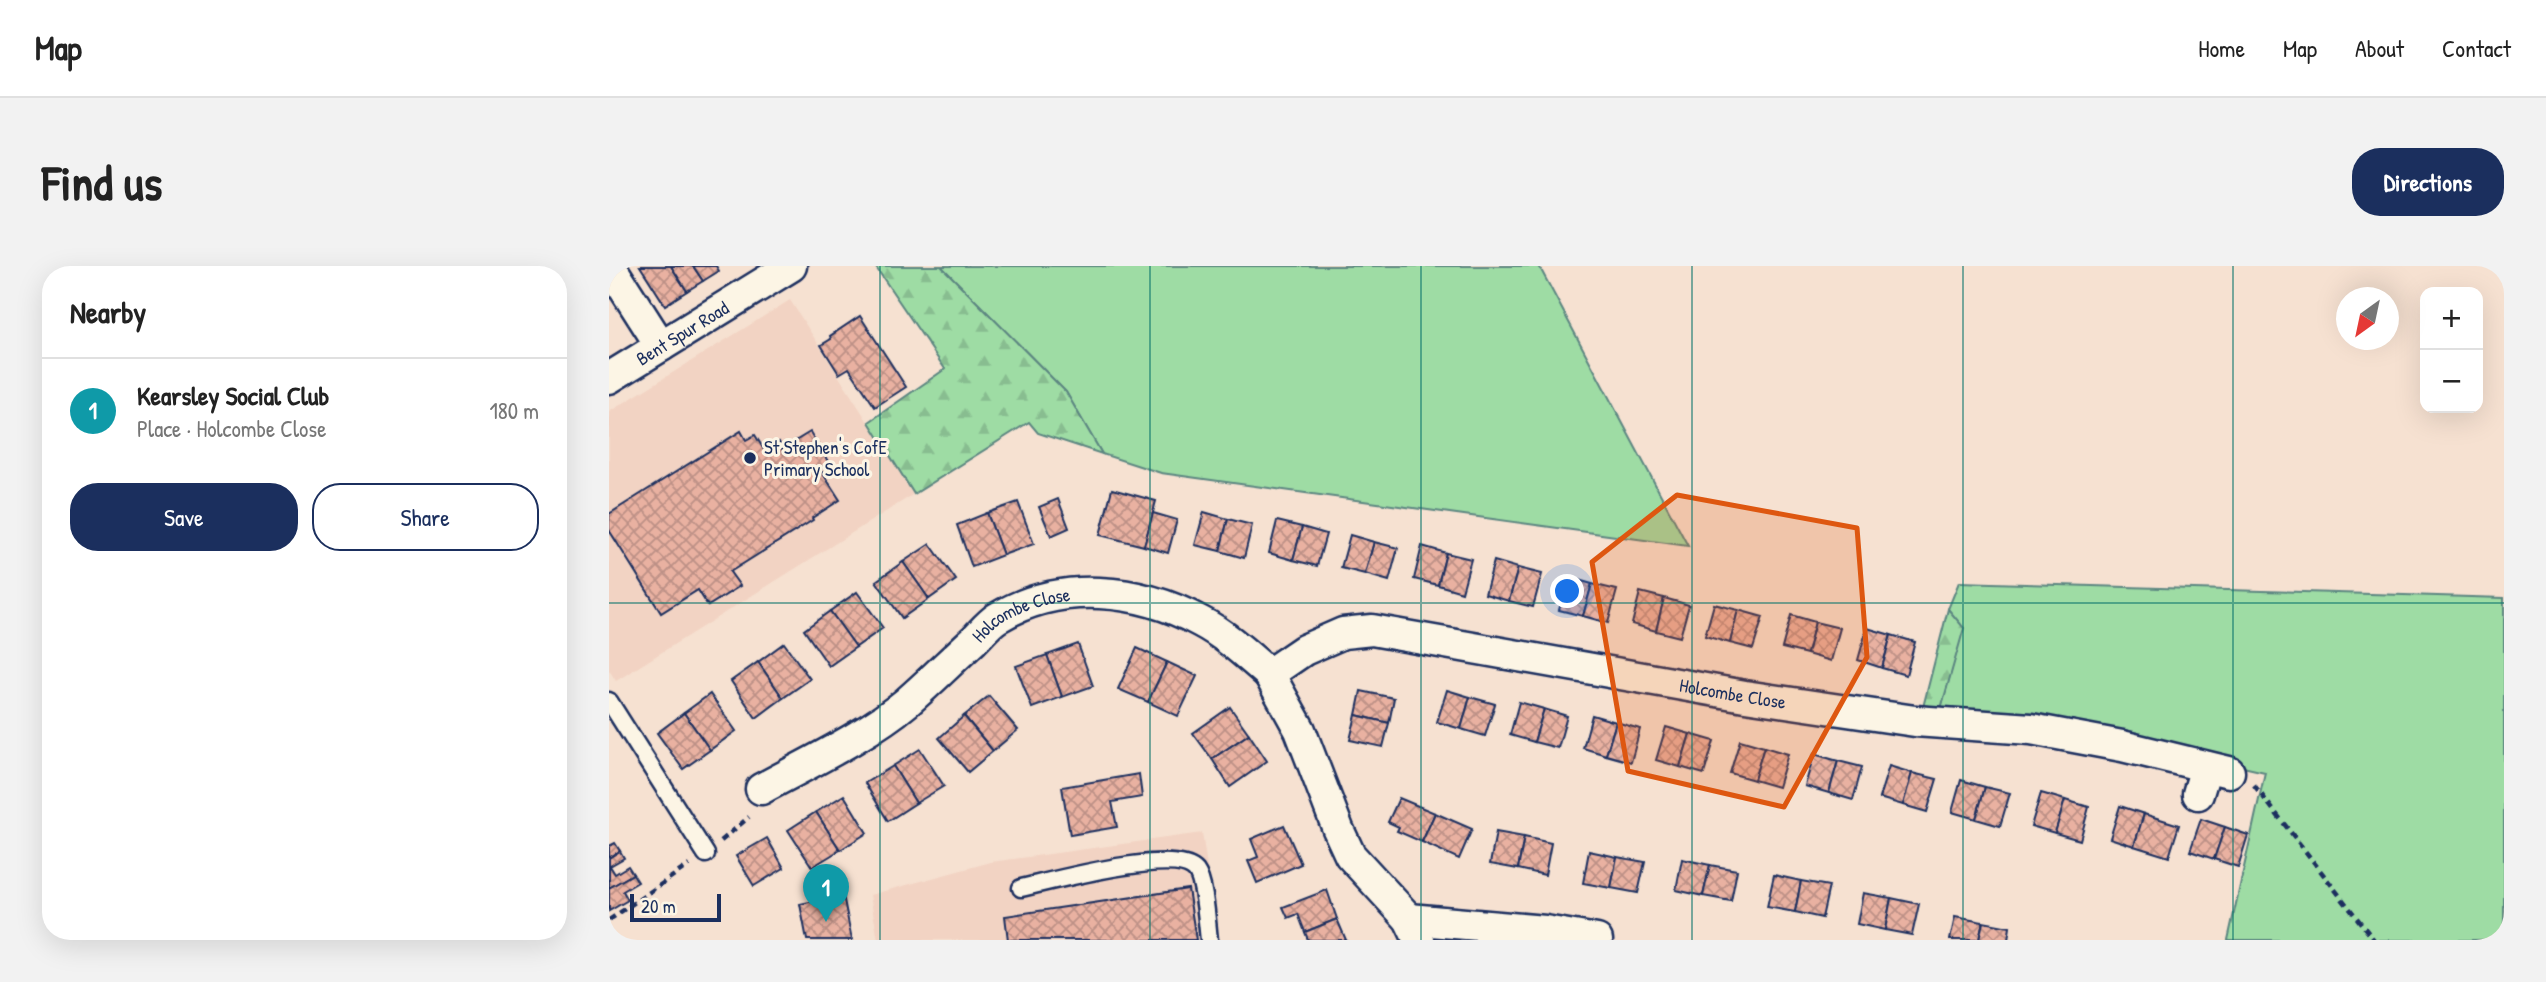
<!DOCTYPE html>
<meta charset="utf-8">
<style>
body{margin:0;font-family:"Patrick Hand",sans-serif;background:#f2f2f2;color:#222}
.controls{position:absolute;right:21px;top:21px;display:grid;overflow:hidden;border-radius:14px;box-shadow:0 7px 28px #0002}
.controls button{width:63px;height:63px;display:grid;place-items:center;padding:0;border:0;border-bottom:2px solid #e0e0e0;background:#fff;color:#222;font:35px sans-serif}
.compass{position:absolute;left:1727px;top:21px;width:63px;height:63px;border-radius:50%;background:#fff;box-shadow:0 7px 28px #0002;rotate:213deg}
.scale{position:absolute;left:21px;bottom:18px;width:91px;box-sizing:border-box;padding-left:7px;border:4px solid #1b2f5e;border-top:0;font-size:19px;line-height:24px;white-space:nowrap;color:#1b2f5e;-webkit-text-stroke:5px #fcf5e5;paint-order:stroke}
.you{position:absolute;left:959px;top:326px;width:24px;height:24px;margin:-18px;border:5px solid #fff;border-radius:50%;background:#1a73e8;box-shadow:0 0 0 10px #1a73e833}
.badge{display:grid;place-items:center;width:46px;height:46px;border-radius:50%;background:#1b2f5e;color:#fff;font-size:23px;font-weight:700}
.pin{position:absolute;translate:-50% -58px;filter:drop-shadow(0 2px 4px #0008)}
.pin::after{content:'';position:absolute;top:37px;width:24px;height:21px;background:inherit;clip-path:polygon(0 0,100% 0,50% 100%)}
.list{margin:0;padding:0;list-style:none}
h2{display:flex;justify-content:space-between;align-items:center;height:91px;margin:0;padding:0 28px;font-size:30px}
h2 small{font-size:23px;font-weight:400;color:#767676}
.list li{display:grid;grid-template-columns:46px 1fr auto;gap:21px;align-items:center;box-sizing:border-box;height:105px;padding:0 28px;border-top:2px solid #e0e0e0}
.list b{display:block;font-size:26px;white-space:nowrap}
.list p{margin:0;font-size:23px;white-space:nowrap;color:#767676}
.list em{font-size:23px;font-style:normal;color:#767676}
.actions{display:flex;gap:14px;padding:21px 28px}
.actions a{flex:1;padding:16px 0;border:2px solid #1b2f5e;border-radius:28px;text-align:center;font-size:24px;color:#1b2f5e}
.actions .main{background:#1b2f5e;color:#fff}
.map{position:relative;flex:none;width:1895px;height:674px;overflow:hidden;border-radius:28px}
header{display:flex;align-items:center;gap:42px;box-sizing:border-box;height:98px;padding:0 35px;background:#fff;border-bottom:2px solid #e0e0e0}
header strong{font-size:33px}
nav{display:flex;gap:38px;margin-inline-start:auto;font-size:24px}
.intro{display:flex;align-items:center;justify-content:space-between;box-sizing:border-box;height:168px;padding:0 42px}
h1{margin:0;font-size:49px}
.button{padding:18px 32px;border-radius:28px;background:#1b2f5e;color:#fff;font-size:24px;font-weight:700}
main{display:flex;gap:42px;padding:0 42px}
aside{flex:1;background:#fff;border-radius:28px;box-shadow:0 7px 28px #0002}
.map>svg:first-child{display:block}
</style>
<header>
<strong>Map</strong>
<nav><a>Home</a><a>Map</a><a>About</a><a>Contact</a></nav>
</header>
<div class="intro"><h1>Find us</h1><a class="button">Directions</a></div>
<main>
<aside>
<h2>Nearby<small></small></h2>
<ul class="list">
<li><span class="badge" style="background:#0f9aa8">1</span><div><b>Kearsley Social Club</b><p>Place · Holcombe Close</p></div><em>180 m</em></li>
</ul>
<div class="actions"><a class="main">Save</a><a>Share</a></div>
</aside>
<div class="map">
<svg width="1895" height="674" viewBox="0 0 1895 674">
<defs>
<pattern id="forest-firs" width="22" height="20" patternUnits="userSpaceOnUse" patternTransform="scale(1.75)"><rect width="22" height="20" fill="#9edca4"/><path d="M5 1l3.5 6h-7zM16 11l3.5 6h-7z" fill="#88bd90"/></pattern>
<pattern id="building-cross-hatch" width="8" height="8" patternUnits="userSpaceOnUse" patternTransform="scale(1.75)"><rect width="8" height="8" fill="#e9b1a1"/><path d="M0 0l8 8M0 8l8-8" fill="none" stroke="#bc9086"/></pattern>
</defs>
<rect width="100%" height="100%" fill="#f6e1d1"/>
<filter id="ink" filterUnits="userSpaceOnUse"><feTurbulence type="fractalNoise" baseFrequency=".0143" numOctaves="2"/><feDisplacementMap in="SourceGraphic" scale="14" xChannelSelector="R" yChannelSelector="G"/><feConvolveMatrix kernelMatrix="1 2 1 2 8 2 1 2 1" color-interpolation-filters="sRGB"/></filter>
<g filter="url(#ink)">
<g fill="#f2d3c3">
<polygon points="181,34 305,228 7,415 0,404 0,146"/>
<polygon points="593,567 609,674 269,674 261,629 382,596"/>
</g>
<g fill="#9edca4" stroke="#5c8681" stroke-width="2">
<polygon points="332,0 930,0 1079,280 552,207 493,188 457,126"/>
<polygon points="1350,316 1895,332 1895,674 1619,674 1656,506 1430,455 1331,446 1354,362 1339,343"/>
</g>
<g fill="url(#forest-firs)" stroke="#5c8681" stroke-width="2">
<polygon points="266,0 332,0 457,126 493,188 429,167 420,156 305,228 260,156 336,103"/>
<polygon points="1339,343 1355,362 1331,446 1313,445"/>
</g>
<g fill="url(#building-cross-hatch)" stroke="#1b2f5e" stroke-width="2">
<polygon points="31,0 62,0 78,25 56,39"/>
<polygon points="62,0 84,0 94,15 78,25"/>
<polygon points="84,0 107,0 110,5 94,15"/>
<polygon points="251,50 297,121 266,141 240,102 230,108 212,79 222,73 221,70"/>
<polygon points="132,165 137,174 146,169 156,185 170,176 173,183 201,166 220,197 211,203 231,234 203,252 204,254 121,306 131,320 99,340 89,324 52,347 0,264 0,248"/>
<polygon points="503,223 547,235 535,280 491,269"/>
<polygon points="449,233 460,262 442,270 430,241"/>
<polygon points="409,236 425,278 394,289 378,247"/>
<polygon points="595,246 619,253 611,285 586,279"/>
<polygon points="378,247 394,289 363,301 348,259"/>
<polygon points="544,247 568,254 559,287 535,280"/>
<polygon points="619,253 643,259 635,292 611,285"/>
<polygon points="668,255 693,261 684,294 660,287"/>
<polygon points="693,261 717,268 708,300 684,294"/>
<polygon points="741,269 765,276 756,308 732,302"/>
<polygon points="765,276 789,282 780,315 756,308"/>
<polygon points="321,278 347,314 320,333 294,296"/>
<polygon points="813,280 837,287 829,319 805,313"/>
<polygon points="837,287 862,293 853,326 829,319"/>
<polygon points="885,295 909,302 900,335 876,328"/>
<polygon points="294,296 320,333 293,352 267,315"/>
<polygon points="909,302 933,308 924,341 900,335"/>
<polygon points="959,311 983,318 974,350 950,344"/>
<polygon points="983,318 1008,324 999,357 974,350"/>
<polygon points="248,326 274,362 247,381 221,345"/>
<polygon points="1031,326 1055,332 1047,365 1023,358"/>
<polygon points="1055,332 1080,339 1071,371 1047,365"/>
<polygon points="1105,338 1129,344 1121,377 1096,370"/>
<polygon points="1129,344 1154,351 1144,383 1121,377"/>
<polygon points="221,345 247,381 220,400 195,364"/>
<polygon points="1182,349 1206,356 1198,388 1173,382"/>
<polygon points="1206,356 1231,362 1222,395 1198,388"/>
<polygon points="1258,362 1282,369 1273,402 1249,394"/>
<polygon points="1282,369 1306,376 1297,409 1273,402"/>
<polygon points="175,377 201,413 174,432 149,396"/>
<polygon points="469,378 484,420 453,431 438,389"/>
<polygon points="528,382 558,396 539,436 509,423"/>
<polygon points="438,389 453,431 423,442 407,400"/>
<polygon points="149,396 174,432 147,452 122,415"/>
<polygon points="558,396 588,410 569,450 539,436"/>
<polygon points="838,424 861,431 852,463 828,456"/>
<polygon points="752,425 785,432 780,457 747,449"/>
<polygon points="101,428 127,465 101,484 75,447"/>
<polygon points="380,430 409,464 384,485 355,450"/>
<polygon points="861,431 886,438 876,470 852,463"/>
<polygon points="910,436 935,443 925,476 901,469"/>
<polygon points="621,441 640,468 603,493 584,467"/>
<polygon points="935,443 958,450 949,482 925,476"/>
<polygon points="75,447 101,484 74,503 48,467"/>
<polygon points="747,449 780,457 774,481 741,474"/>
<polygon points="983,449 1007,456 997,489 974,482"/>
<polygon points="355,450 384,485 359,506 330,472"/>
<polygon points="1007,456 1031,463 1022,496 997,489"/>
<polygon points="1057,461 1081,468 1071,501 1047,494"/>
<polygon points="640,468 658,495 621,521 603,493"/>
<polygon points="1081,468 1105,475 1095,508 1071,501"/>
<polygon points="1131,474 1155,481 1145,514 1121,507"/>
<polygon points="1155,481 1179,488 1169,521 1145,514"/>
<polygon points="311,483 335,520 307,537 284,500"/>
<polygon points="1205,488 1229,495 1220,527 1196,520"/>
<polygon points="1229,495 1253,501 1244,534 1220,527"/>
<polygon points="284,500 307,537 279,555 256,517"/>
<polygon points="1280,500 1303,507 1294,539 1270,532"/>
<polygon points="1303,507 1328,513 1318,546 1294,539"/>
<polygon points="530,508 533,531 503,536 508,561 461,569 453,521"/>
<polygon points="1352,514 1376,521 1367,553 1343,546"/>
<polygon points="1376,521 1401,527 1391,560 1367,553"/>
<polygon points="1432,527 1456,534 1446,567 1422,560"/>
<polygon points="235,529 258,567 231,584 207,546"/>
<polygon points="790,532 826,547 813,576 788,565 790,561 779,556"/>
<polygon points="1456,534 1480,541 1471,574 1446,567"/>
<polygon points="1511,540 1535,548 1525,580 1501,572"/>
<polygon points="207,546 231,584 203,601 179,564"/>
<polygon points="826,547 863,563 850,593 813,576"/>
<polygon points="1535,548 1570,559 1560,591 1525,580"/>
<polygon points="1592,553 1616,561 1605,593 1581,585"/>
<polygon points="675,559 692,598 648,617 639,595 649,591 642,573"/>
<polygon points="1616,561 1639,569 1629,601 1605,593"/>
<polygon points="887,566 915,571 909,603 881,598"/>
<polygon points="915,571 942,577 936,609 909,603"/>
<polygon points="158,572 175,602 145,620 127,590"/>
<polygon points="6,577 11,585 0,592 0,580"/>
<polygon points="11,585 15,592 1,600 6,608 19,600 24,608 0,622 0,592"/>
<polygon points="980,585 1008,591 1002,622 974,617"/>
<polygon points="1008,591 1036,596 1029,627 1002,622"/>
<polygon points="1073,593 1101,599 1094,630 1067,624"/>
<polygon points="1101,599 1128,604 1122,635 1094,630"/>
<polygon points="24,608 29,616 14,625 19,634 0,645 0,622"/>
<polygon points="1165,609 1192,615 1186,646 1158,641"/>
<polygon points="1192,615 1220,620 1213,652 1186,646"/>
<polygon points="579,623 587,674 399,674 396,650"/>
<polygon points="718,624 728,653 696,666 689,648 679,652 674,641"/>
<polygon points="1254,627 1282,632 1276,664 1248,658"/>
<polygon points="234,629 243,674 198,674 191,638"/>
<polygon points="1282,632 1310,638 1303,669 1276,664"/>
<polygon points="1346,651 1374,656 1370,674 1341,674"/>
<polygon points="728,653 737,674 699,674 696,666"/>
<polygon points="1374,656 1401,661 1399,674 1370,674"/>
</g>
<g fill="none" stroke-linecap="round" stroke-linejoin="round">
<g stroke="#1b2f5e" stroke-width="21">
<g id="lane">
<polyline points="0,435 97,588"/>
<path d="M412,622C443,615 567,581 587,605C596,617 598,658 600,674"/>
</g>
</g>
<g stroke="#1b2f5e" stroke-width="35">
<g id="street">
<polyline points="1,0 52,80"/>
<path id="s1" d="M0,112L182,0"/>
<polyline points="660,408 691,464 729,563 741,589 800,653 810,674"/>
<path id="s2" d="M152,523C198,498 259,469 298,436C321,416 343,394 365,374C372,367 380,357 388,352C451,314 530,322 592,356C617,369 639,390 660,408L695,384L734,367L763,364L1136,430L1306,455L1422,463L1513,480L1620,506"/>
<polyline points="1589,528 1597,501"/>
<polyline points="800,653 936,665 988,674"/>
</g>
</g>
<g stroke="#1b2f5e" stroke-width="4.5" stroke-dasharray="7 5" stroke-linecap="butt">
<polyline points="1645,519 1765,674"/>
<polyline points="112,575 140,551"/>
<polyline points="0,654 80,599"/>
</g>
<use href="#lane" stroke="#fcf5e5" stroke-width="16"/>
<use href="#street" stroke="#fcf5e5" stroke-width="30"/>
</g>
</g>
<path fill="#de5710" fill-opacity="0.2" stroke="#de5710" stroke-width="5" stroke-linejoin="round" d="M1068,229L1248,262L1258,391L1175,541L1019,505L983,296Z"/>
<path fill="none" stroke="#0f766e" stroke-width="2" stroke-opacity="0.55" d="M271,0V674M541,0V674M812,0V674M1083,0V674M1354,0V674M1624,0V674M0,337H1895"/>
<circle fill="#1b2f5e" stroke="#fcf5e5" stroke-width="2.5" cx="141" cy="192" r="7"/>
<g text-anchor="middle" stroke-width="6" stroke-linejoin="round" paint-order="stroke">
<g font-size="19" fill="#1b2f5e" stroke="#fcf5e5">
<text dy="7" stroke="none"><textPath href="#s1" startOffset="86">Bent Spur Road</textPath></text>
<text dy="7" stroke="none"><textPath href="#s2" startOffset="317">Holcombe Close</textPath></text>
<text dy="7" stroke="none"><textPath href="#s2" startOffset="1073">Holcombe Close</textPath></text>
</g>
<g font-size="19" fill="#1b2f5e" stroke="#fcf5e5" text-anchor="start">
<text x="155" y="188">St Stephen's CofE<tspan x="155" dy="22">Primary School</tspan></text>
</g>
</g>
</svg>
<div class="controls">
<button>+</button>
<button>−</button>
</div>
<svg class="compass" viewBox="-18 -18 36 36"><path d="M0-13l5 13h-10z" fill="#e53935"/><path d="M0 13l5-13h-10z" fill="#767676"/></svg>
<div class="scale">20 m</div>
<div class="you"></div>
<div class="pin badge" style="left:217px;top:656px;background:#0f9aa8">1</div>
</div>
</main>
